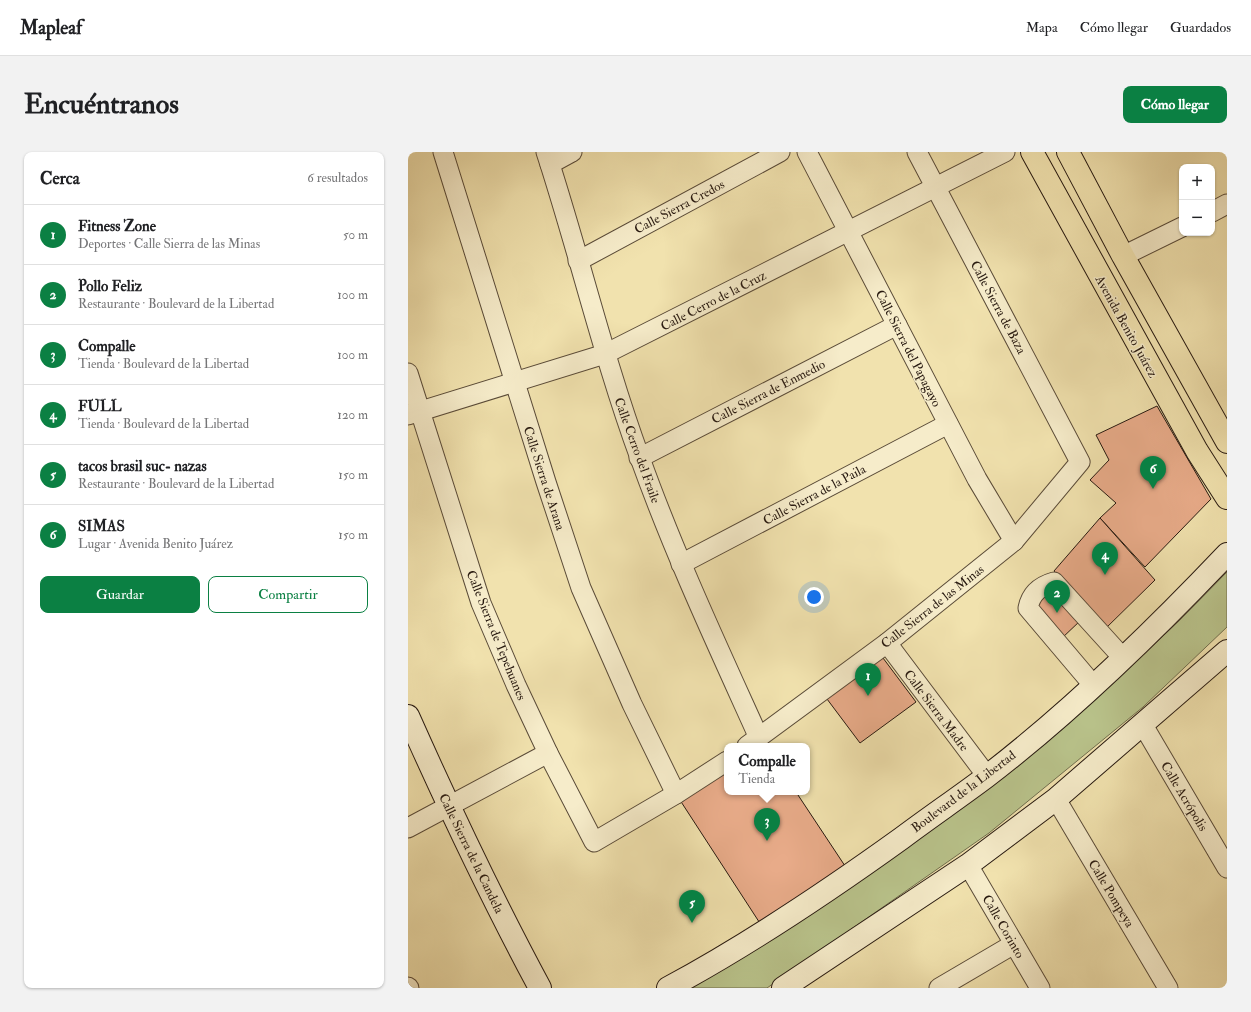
<!DOCTYPE html>
<html lang="es">
<meta charset="utf-8">
<style>
body{margin:0;font-family:"IM FELL Double Pica",serif;background:#f2f2f2;color:#202124}
.controls{position:absolute;right:12px;top:12px;display:grid;overflow:hidden;border-radius:8px;box-shadow:0 1px 3px #0004}
.controls button{width:36px;height:36px;display:grid;place-items:center;padding:0;border:0;border-bottom:1px solid #e0e0e0;background:#fff;color:#202124;font:20px sans-serif}
.you{position:absolute;left:406px;top:445px;width:14px;height:14px;margin:-10px;border:3px solid #fff;border-radius:50%;background:#1a73e8;box-shadow:0 0 0 6px #1a73e833}
.badge{display:grid;place-items:center;width:26px;height:26px;border-radius:50%;background:#0b8043;color:#fff;font-size:13px;font-weight:700}
.pin{position:absolute;translate:-50% -33px;filter:drop-shadow(0 1px 2px #0008)}
.pin::after{content:'';position:absolute;top:21px;width:14px;height:12px;background:inherit;clip-path:polygon(0 0,100% 0,50% 100%)}
.popup{position:absolute;left:316px;top:591px;width:86px;height:52px;box-sizing:border-box;display:grid;place-content:center;border-radius:8px;background:#fff;filter:drop-shadow(0 1px 3px #0005);font-size:13px;white-space:nowrap;color:#757577}
.popup b{font-size:15px;color:#202124}
.popup::after{content:'';position:absolute;left:50%;top:100%;margin-left:-8px;border:8px solid transparent;border-top-color:#fff}
.list{margin:0;padding:0;list-style:none}
h2{display:flex;justify-content:space-between;align-items:center;height:52px;margin:0;padding:0 16px;font-size:17px}
h2 small{font-size:13px;font-weight:400;color:#757577}
.list li{display:grid;grid-template-columns:26px 1fr auto;gap:12px;align-items:center;box-sizing:border-box;height:60px;padding:0 16px;border-top:1px solid #e0e0e0}
.list b{display:block;font-size:15px;white-space:nowrap}
.list p{margin:0;font-size:13px;white-space:nowrap;color:#757577}
.list em{font-size:13px;font-style:normal;color:#757577}
.actions{display:flex;gap:8px;padding:12px 16px}
.actions a{flex:1;padding:9px 0;border:1px solid #0b8043;border-radius:8px;text-align:center;font-size:14px;color:#0b8043}
.actions .main{background:#0b8043;color:#fff}
.map{position:relative;flex:none;width:819px;height:836px;overflow:hidden;border-radius:8px}
header{display:flex;align-items:center;gap:24px;box-sizing:border-box;height:56px;padding:0 20px;background:#fff;border-bottom:1px solid #e0e0e0}
header strong{font-size:19px}
nav{display:flex;gap:22px;margin-inline-start:auto;font-size:14px}
.intro{display:flex;align-items:center;justify-content:space-between;box-sizing:border-box;height:96px;padding:0 24px}
h1{margin:0;font-size:28px}
.button{padding:10px 18px;border-radius:8px;background:#0b8043;color:#fff;font-size:14px;font-weight:700}
main{display:flex;gap:24px;padding:0 24px}
aside{flex:1;background:#fff;border-radius:8px;box-shadow:0 1px 3px #0004}
.map>svg:first-child{display:block}
</style>
<header>
<strong>Mapleaf</strong>
<nav><a>Mapa</a><a>Cómo llegar</a><a>Guardados</a></nav>
</header>
<div class="intro"><h1>Encuéntranos</h1><a class="button">Cómo llegar</a></div>
<main>
<aside>
<h2>Cerca<small>6 resultados</small></h2>
<ul class="list">
<li><span class="badge">1</span><div><b>Fitness Zone</b><p>Deportes · Calle Sierra de las Minas</p></div><em>50 m</em></li>
<li><span class="badge">2</span><div><b>Pollo Feliz</b><p>Restaurante · Boulevard de la Libertad</p></div><em>100 m</em></li>
<li><span class="badge">3</span><div><b>Compalle</b><p>Tienda · Boulevard de la Libertad</p></div><em>100 m</em></li>
<li><span class="badge">4</span><div><b>FULL</b><p>Tienda · Boulevard de la Libertad</p></div><em>120 m</em></li>
<li><span class="badge">5</span><div><b>tacos brasil suc- nazas</b><p>Restaurante · Boulevard de la Libertad</p></div><em>150 m</em></li>
<li><span class="badge">6</span><div><b>SIMAS</b><p>Lugar · Avenida Benito Juárez</p></div><em>150 m</em></li>
</ul>
<div class="actions"><a class="main">Guardar</a><a>Compartir</a></div>
</aside>
<div class="map">
<svg width="819" height="836" viewBox="0 0 819 836">
<rect width="100%" height="100%" fill="#f1e2ae"/>
<filter id="stains"><feTurbulence type="fractalNoise" baseFrequency=".005" numOctaves="4"/><feColorMatrix values="0 0 0 0 .2 0 0 0 0 .09 0 0 0 0 .02 0 0 0 .5 -.17"/></filter>
<radialGradient id="worn" r=".72"><stop offset=".6" stop-color="#630" stop-opacity="0"/><stop offset="1" stop-color="#630" stop-opacity=".3"/></radialGradient>
<polygon fill="#b9c38b" stroke="#706e4e" points="819,420 819,475 735,555 581,681 359,836 280,836 669,564 771,469"/>
<g fill="#e8ab89" stroke="#271910">
<polygon points="749,254 803,347 737,415 692,366 708,351 682,328 701,308 688,283"/>
<polygon points="692,366 747,428 697,477 646,419"/>
<polygon points="645,436 673,468 653,487 625,455"/>
<polygon points="469,498 508,550 452,591 413,539"/>
<polygon points="319,607 319,640 388,640 443,723 357,779 268,642"/>
</g>
<g fill="none" stroke-linecap="round" stroke-linejoin="round">
<g stroke="#5a4b38" stroke-width="21">
<g id="street">
<polyline points="35,0 138,330 173,436 224,552 268,642"/>
<path d="M138,0C171,101 195,205 232,306C266,401 309,493 351,586"/>
<polyline points="399,0 569,327 606,389"/>
<polyline points="142,12 164,0"/>
<polyline points="804,60 819,52"/>
<polyline points="715,104 774,75"/>
<polyline points="170,109 372,0"/>
<polyline points="0,221 73,451 108,533 140,601 186,690 268,642 319,609"/>
<polyline points="0,263 197,202 597,0"/>
<polyline points="231,306 489,173"/>
<polyline points="273,412 540,272"/>
<polyline points="479,491 579,624"/>
<path d="M686,534L620,456C623,441 632,434 646,430L715,506"/>
<polyline points="735,573 819,716"/>
<polyline points="339,594 479,491 606,389 672,310 509,0"/>
<polyline points="648,647 760,836"/>
<polyline points="0,676 140,601"/>
<polyline points="560,713 632,836"/>
<polyline points="0,835 1,836"/>
<polyline points="531,836 606,792"/>
</g>
</g>
<g stroke="#271910" stroke-width="24">
<g id="secondary">
<path d="M0,564C41,656 84,747 132,836"/>
<path d="M260,836C342,792 419,740 494,686C522,665 550,646 578,625C664,559 744,481 819,402"/>
<polyline points="375,836 560,713 648,647 819,499"/>
</g>
</g>
<g stroke="#271910" stroke-width="24">
<g id="primary">
<polyline points="624,0 789,299 819,346"/>
<polyline points="660,0 715,104 819,290"/>
</g>
</g>
<use href="#street" stroke="#f6ecca" stroke-width="19"/>
<use href="#secondary" stroke="#f6ecca" stroke-width="22"/>
<use href="#primary" stroke="#f1e2ae" stroke-width="22"/>
</g>
<g text-anchor="middle" stroke-width="3" stroke-linejoin="round" paint-order="stroke">
<g font-size="13" fill="#271910" stroke="#f6ecca">
<text transform="translate(271 54) rotate(-28)" y="5">Calle Sierra Credos</text>
<text transform="translate(305 148) rotate(-27)" y="5">Calle Cerro de la Cruz</text>
<text transform="translate(591 155) rotate(62)" y="5">Calle Sierra de Baza</text>
<text transform="translate(719 174) rotate(61)" y="5">Avenida Benito Juárez</text>
<text transform="translate(501 196) rotate(63)" y="5">Calle Sierra del Papagayo</text>
<text transform="translate(360 239) rotate(-27)" y="5">Calle Sierra de Enmedio</text>
<text transform="translate(230 298) rotate(70)" y="5">Calle Cerro del Fraile</text>
<text transform="translate(137 326) rotate(72)" y="5">Calle Sierra de Arana</text>
<text transform="translate(406 342) rotate(-28)" y="5">Calle Sierra de la Paila</text>
<text transform="translate(524 454) rotate(-38)" y="5">Calle Sierra de las Minas</text>
<text transform="translate(89 483) rotate(68)" y="5">Calle Sierra de Tepehuanes</text>
<text transform="translate(529 558) rotate(53)" y="5">Calle Sierra Madre</text>
<text transform="translate(555 639) rotate(-37)" y="5">Boulevard de la Libertad</text>
<text transform="translate(777 644) rotate(59)" y="5">Calle Acrópolis</text>
<text transform="translate(64 701) rotate(64)" y="5">Calle Sierra de la Candela</text>
<text transform="translate(704 741) rotate(59)" y="5">Calle Pompeya</text>
<text transform="translate(596 774) rotate(60)" y="5">Calle Corinto</text>
</g>
</g>
<rect width="100%" height="100%" filter="url(#stains)"/>
<rect width="100%" height="100%" fill="url(#worn)"/>
</svg>
<div class="controls">
<button>+</button>
<button>−</button>
</div>
<div class="you"></div>
<div class="pin badge" style="left:460px;top:544px">1</div>
<div class="pin badge" style="left:649px;top:461px">2</div>
<div class="pin badge" style="left:359px;top:689px">3</div>
<div class="popup"><b>Compalle</b>Tienda</div>
<div class="pin badge" style="left:697px;top:423px">4</div>
<div class="pin badge" style="left:284px;top:771px">5</div>
<div class="pin badge" style="left:745px;top:337px">6</div>
</div>
</main>
